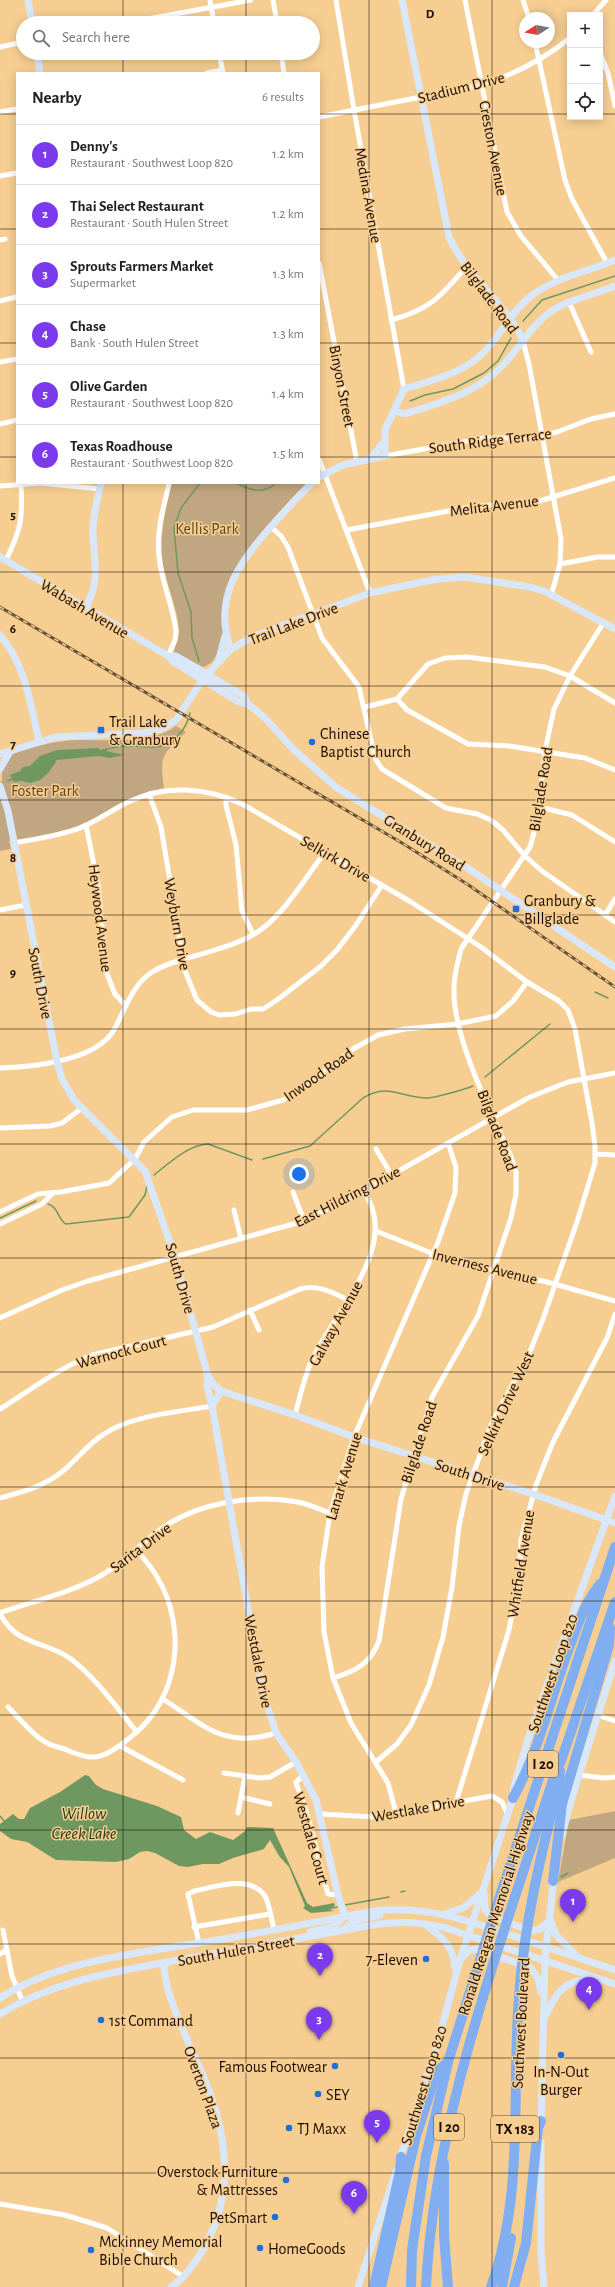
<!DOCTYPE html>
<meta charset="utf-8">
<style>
body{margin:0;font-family:"Alegreya Sans",sans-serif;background:#f6f6f6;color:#202124}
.controls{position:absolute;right:12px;top:12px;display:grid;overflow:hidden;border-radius:0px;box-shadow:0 2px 10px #0003}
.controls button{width:36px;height:36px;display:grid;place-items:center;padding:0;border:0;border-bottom:1px solid #e0e0e0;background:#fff;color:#202124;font:20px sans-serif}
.compass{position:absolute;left:519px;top:12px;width:36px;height:36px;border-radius:50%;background:#fff;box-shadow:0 2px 10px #0003;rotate:259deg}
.you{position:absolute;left:299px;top:1174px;width:14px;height:14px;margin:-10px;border:3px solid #fff;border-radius:50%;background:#1a73e8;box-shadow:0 0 0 6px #1a73e833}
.badge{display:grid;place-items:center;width:26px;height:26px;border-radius:50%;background:#7c3aed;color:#fff;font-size:13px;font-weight:700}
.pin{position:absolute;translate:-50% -33px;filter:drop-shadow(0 1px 2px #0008)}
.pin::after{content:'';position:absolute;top:21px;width:14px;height:12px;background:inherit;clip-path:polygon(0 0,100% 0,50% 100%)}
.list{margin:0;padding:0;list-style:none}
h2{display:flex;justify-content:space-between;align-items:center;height:52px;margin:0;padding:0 16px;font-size:17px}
h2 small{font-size:13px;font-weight:400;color:#757577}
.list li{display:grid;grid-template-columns:26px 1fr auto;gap:12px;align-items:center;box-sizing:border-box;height:60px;padding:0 16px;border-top:1px solid #e0e0e0}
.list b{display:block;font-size:15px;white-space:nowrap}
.list p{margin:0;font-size:13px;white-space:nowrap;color:#757577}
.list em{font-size:13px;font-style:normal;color:#757577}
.icon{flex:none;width:22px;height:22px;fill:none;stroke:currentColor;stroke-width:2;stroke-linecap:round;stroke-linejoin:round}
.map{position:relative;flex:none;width:615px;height:2287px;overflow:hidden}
.search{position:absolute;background:#fff;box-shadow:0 2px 10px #0003;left:16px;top:16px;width:304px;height:44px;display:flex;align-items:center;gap:10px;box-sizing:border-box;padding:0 14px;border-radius:22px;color:#757577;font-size:15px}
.panel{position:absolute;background:#fff;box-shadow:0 2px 10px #0003;left:16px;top:72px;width:304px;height:412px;border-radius:0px}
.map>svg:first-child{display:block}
</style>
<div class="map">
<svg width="615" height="2287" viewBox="0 0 615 2287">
<rect width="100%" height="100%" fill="#f6ce92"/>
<g fill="#c0a781">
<path d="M172,483H307C284,505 236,558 227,587C222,602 227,620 223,635C219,648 217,663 203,667L174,652C175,645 179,639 179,631C178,606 164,581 162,556C160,530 166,508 172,483Z"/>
<path d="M176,726L186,732C163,755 159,754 164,788C133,794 116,807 89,821C65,833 35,836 9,841L11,849L0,851V782L2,781V770L11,755C30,746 54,742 74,740C105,739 151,745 176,726Z"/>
<polygon points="615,1811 615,1858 558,1882 569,1820"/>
</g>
<g fill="#6f9861">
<polygon points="113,747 106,751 125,755 109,758 98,756 57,760 49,772 40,780 30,783 22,781 14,782 10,775 20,771 23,767 30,766 40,756 57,750 98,748 100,750"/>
<polygon points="85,1775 89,1776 96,1785 103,1789 157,1806 181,1817 184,1830 196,1839 210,1832 233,1840 245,1831 247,1827 273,1828 307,1903 313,1907 334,1903 335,1906 328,1909 334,1911 311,1913 303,1908 305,1906 289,1867 279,1856 270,1840 264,1849 233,1858 219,1864 203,1864 188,1867 179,1866 155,1853 147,1851 140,1852 129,1859 116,1862 56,1860 27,1842 11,1839 0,1831 0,1824 13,1814 19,1819 24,1819 30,1808 60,1792"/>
</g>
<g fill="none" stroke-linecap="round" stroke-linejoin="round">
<g stroke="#6f9861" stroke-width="1.5">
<polyline points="523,321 542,300 615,276"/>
<polyline points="410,401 425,395 453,389 484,373 498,361 511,338"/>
<path d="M236,483C250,490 263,495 276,483"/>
<polyline points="199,661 192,638 191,612 178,573 174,528 181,508 200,483"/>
<path d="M112,748C126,744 142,747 155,747C174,746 187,728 190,713"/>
<polyline points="8,781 12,779"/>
<polyline points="595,992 608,998"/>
<polyline points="485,1077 550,1024"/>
<path d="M263,1159L310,1146L363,1098C389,1083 399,1097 425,1098C432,1099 465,1089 473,1086"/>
<path d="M154,1175C169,1163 188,1145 208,1144L252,1160"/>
<path d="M48,1204C59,1207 57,1219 66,1224L129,1217L145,1195L147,1186"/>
<polyline points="0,1218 36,1201"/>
<polyline points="0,1816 5,1822"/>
<polyline points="561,1877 568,1873"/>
<polyline points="401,1892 405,1891"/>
<polyline points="345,1905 389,1897"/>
<polyline points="329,1909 337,1907"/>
</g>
<g stroke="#fff" stroke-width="5">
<polyline points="210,0 214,23"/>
<polyline points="273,0 277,23"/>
<polyline points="336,0 354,110 404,389"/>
<polyline points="465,0 507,212 521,236 558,280"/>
<polyline points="523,0 529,18"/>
<polyline points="593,15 606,0"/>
<polyline points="126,23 251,0"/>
<polyline points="535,42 565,180 572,199 607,263"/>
<polyline points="0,47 23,42"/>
<polyline points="219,53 223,73"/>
<polyline points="281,53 284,73"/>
<polyline points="600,53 608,73 615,106"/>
<polyline points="207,73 222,70"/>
<polyline points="0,112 17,109"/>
<path d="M319,117L482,85C515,74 543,60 570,38"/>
<polyline points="0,176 17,173"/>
<polyline points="0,240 5,239"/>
<polyline points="319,263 357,462"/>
<polyline points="0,301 16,297"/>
<polyline points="569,302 591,352"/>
<path d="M391,320C431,309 440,297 466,267"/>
<polyline points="523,341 529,364 561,539 560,564 551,596"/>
<polyline points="0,362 17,359"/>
<polyline points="0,424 17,420"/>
<polyline points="385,456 485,438 530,438 557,432 591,419 615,414"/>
<polyline points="319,459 370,593"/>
<polyline points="0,486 41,483 100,489"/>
<polyline points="271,527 281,536 288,547 322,638 359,687 375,758 382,769 446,808 477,814 491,820 503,830 525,856 542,871 615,922"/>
<polyline points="347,530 475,506 533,503 615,478"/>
<path d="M6,560C21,530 23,518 21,484"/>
<polyline points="560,564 598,557 615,557"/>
<path d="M168,656L175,640L176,631C173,605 161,581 159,556C156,530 164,507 169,483"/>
<polyline points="397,699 407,710 468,744 509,746 585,758 615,770"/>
<polyline points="365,707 397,699 428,664 445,658 467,657 545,667 570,676 615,703"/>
<polyline points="149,794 161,827 185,971 197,1000 211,1012 219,1015 236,1014 251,1009 263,1009 277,1000 321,966 337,950 356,925 382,885"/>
<polyline points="226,797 226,805 236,845 242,911 253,934"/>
<polyline points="539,807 572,815 615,842"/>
<polyline points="86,825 98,885 107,974 115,994 126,1006"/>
<path d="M14,843C36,839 59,836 80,828C97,821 112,810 128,802C166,784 207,787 244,805L411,902L481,947L527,982L559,1001L568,1010L575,1029L592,1123L595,1146V1163L577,1222L543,1319L531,1349L490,1427L466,1494L459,1526L452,1587L443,1637L429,1685L411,1725L397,1744L376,1762"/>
<polyline points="0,910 26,905"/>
<polyline points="605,915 615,899"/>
<path d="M0,1068C32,1067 96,1061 114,1030C125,1010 132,985 152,972C169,961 198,956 218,949C231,945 248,939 259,931C286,912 305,878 325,852"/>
<polyline points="0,1128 50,1126 62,1123 82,1108"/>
<polyline points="376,1149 391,1174"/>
<polyline points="595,1154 615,1155"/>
<polyline points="293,1192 304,1221"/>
<polyline points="234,1210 241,1239"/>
<polyline points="0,1212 38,1194 61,1192 109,1183 135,1159 144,1142 172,1117 193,1110 247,1110 283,1100 308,1084 353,1049 378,1035 405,1029 457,1024 496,1016 513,1001 527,982"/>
<polyline points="0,1224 42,1204 52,1194"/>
<polyline points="376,1231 454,1262 547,1282 615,1301"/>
<polyline points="250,1310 259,1330"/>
<polyline points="0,1318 62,1290 88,1281 304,1221 363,1191 528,1098 568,1082 615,1073"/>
<path d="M0,1409C31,1390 57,1369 92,1355L213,1327L300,1289C317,1284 332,1292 348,1300"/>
<path d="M295,1415C300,1397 304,1378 311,1362C332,1314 404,1244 363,1191"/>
<path d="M0,1498C23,1492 45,1486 63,1471C77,1459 89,1443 104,1434C132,1415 179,1412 212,1406"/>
<path d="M0,1613C33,1601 71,1593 102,1575C123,1563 138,1546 157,1532C195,1502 255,1493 302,1503C311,1505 321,1510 330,1513"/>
<path d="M0,1614C18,1647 45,1640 71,1659C97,1679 116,1707 137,1732"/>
<path d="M333,1678C356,1671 370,1664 379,1641L401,1499L414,1455L432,1397L478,1316L511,1218L516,1194V1172L510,1154C490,1111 452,1035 454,988C454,974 458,962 461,949L530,847L538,818L545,751L554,709L570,676L604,622"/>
<path d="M163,1699C205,1726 224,1749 276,1733"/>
<path d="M8,1707C21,1720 34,1737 51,1745C57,1747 63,1748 69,1751C77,1754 86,1758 95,1757C108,1756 122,1744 132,1736C179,1699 188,1628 157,1577C152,1567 144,1559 137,1551"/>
<polyline points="597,1715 615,1721"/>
<polyline points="120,1746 183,1780"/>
<polyline points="224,1773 259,1778 270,1777 296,1762"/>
<path d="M304,1775L296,1782L297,1786C312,1821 317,1858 328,1894L338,1895"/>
<polyline points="579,1775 604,1778 615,1777"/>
<polyline points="241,1797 270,1804"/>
<polyline points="456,1802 509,1630 519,1577 521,1540 536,1485 553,1442 607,1338 615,1314"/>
<polyline points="238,1813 245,1776"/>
<polyline points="396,1813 388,1783 351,1723 333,1678 324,1632 322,1567 330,1513 354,1437 438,1242 455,1193 456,1167 448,1143"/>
<polyline points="321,1814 374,1817 492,1796 502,1802 507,1813"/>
<polyline points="194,1927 270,1914"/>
<polyline points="3,1930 12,1976 22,2000"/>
<path d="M199,1943L188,1894L194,1891C215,1887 250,1874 265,1896C270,1905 271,1919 274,1929"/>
<polyline points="0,1954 7,1950"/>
<polyline points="0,2204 65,2215 107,2228 184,2277"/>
</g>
<g stroke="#d9e7fb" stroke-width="7">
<polyline points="28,0 32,23"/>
<path d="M402,0L449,237C467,277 506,302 523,341"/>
<polyline points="37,53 40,73"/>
<path d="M395,411L405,414C441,402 478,393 504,364C520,347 531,326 550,312C569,299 594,295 615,286"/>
<polyline points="370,459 383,443"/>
<path d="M319,477L343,465L385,456V430L404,389C433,380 465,373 486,350C502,332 512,311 531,296C556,277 587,272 615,260"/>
<polyline points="0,557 170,657 172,661 239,702 248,704"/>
<path d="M85,609C102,578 93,561 93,529C93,514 98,498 101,483"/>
<path d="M0,635C26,666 30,703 39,741"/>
<path d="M231,649C211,597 242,558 276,521C288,508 299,495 312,483"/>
<polyline points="170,657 176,656 244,696 248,704 265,718 295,751 337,788 466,867 615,967"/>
<polyline points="219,659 225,636"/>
<polyline points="0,754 56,737 144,733 161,729 176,720 203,679 231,649 252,637 370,593 417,583 438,579 465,577 530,587 544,591 615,629"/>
<polyline points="0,769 11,750"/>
<polyline points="0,786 8,811 57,1062 62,1079 74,1100 145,1171 175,1257 208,1376 214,1385 221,1391 295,1415 354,1437 533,1494 615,1523"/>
<polyline points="208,1376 207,1386 212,1406"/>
<polyline points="221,1391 212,1406 263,1693 276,1733 296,1762 316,1800 338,1895 345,1916"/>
<polyline points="562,1835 571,1801 615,1661"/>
<polyline points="484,1893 485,1910 491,1916 531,1931 540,1929 548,1922"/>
<polyline points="447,1913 463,1908 480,1894"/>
<polyline points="550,1919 556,1935 576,1955"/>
<path d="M427,1926C443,1937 454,1948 455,1968"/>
<polyline points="343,1930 353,1921 380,1915"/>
<polyline points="310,1932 335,1926 345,1916"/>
<polyline points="461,1959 470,1950 478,1949 531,1968 538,1979 541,1992"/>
<path d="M163,1963C165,1973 166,1984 169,1993C178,2022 192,2050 204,2078C233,2147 235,2216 185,2275C181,2280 176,2283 171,2287"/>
<path d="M0,1998C58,1961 132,1954 198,1943C257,1934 315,1922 374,1911C430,1905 473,1922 525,1940C555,1950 585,1960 615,1970"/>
<path d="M0,2014C57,1979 120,1971 184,1959C249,1947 313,1936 378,1924C402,1921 423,1922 446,1928L615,1984"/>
<path d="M544,2019C557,1992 562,1981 593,1978"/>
<polyline points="541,2126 545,1959 554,1877"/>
<polyline points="541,2142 541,2252 544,2287"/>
<polyline points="399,2161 435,2052 460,1960 513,1798 514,1786 530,1733 615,1496"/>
<polyline points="358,2287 396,2171"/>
</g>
<g stroke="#80aef1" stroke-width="10">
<path d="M513,1798C540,1749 551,1695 571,1643C579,1621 585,1603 600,1584"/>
<polyline points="553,1881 562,1804 609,1645 610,1628"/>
<polyline points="444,2163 444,2235 448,2287"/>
<polyline points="374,2287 400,2171 401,2157"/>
<polyline points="381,2287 416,2136 437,2071 448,2062"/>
<polyline points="411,2287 412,2250 426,2156 448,2062 499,1899 615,1547"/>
<path d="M426,2287C435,2109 503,1941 555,1773L561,1761L615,1602"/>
<path d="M491,2287C525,2193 511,2094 519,1997C524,1924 541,1854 559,1783L560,1771"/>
<polyline points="502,2287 511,2238"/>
<polyline points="514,2287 526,2243 538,2128 541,2121"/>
</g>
<g stroke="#685134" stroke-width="3">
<polyline id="rail" points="0,607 402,843 467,884 615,987"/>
</g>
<use href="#rail" stroke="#f6ce92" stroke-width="1.5" stroke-dasharray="4.5" stroke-linecap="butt"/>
</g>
<path fill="none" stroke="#1a0c00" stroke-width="1" stroke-opacity="0.55" d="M123,0V23M246,0V23M369,0V2287M492,0V2287M123,53V73M246,53V73M0,114H17M319,114H570M600,114H615M0,229H17M319,229H615M0,343H17M319,343H615M0,457H17M319,457H615M123,483V2287M246,483V2287M0,572H615M0,686H615M0,800H615M0,915H615M0,1029H615M0,1144H615M0,1258H615M0,1372H615M0,1487H615M0,1601H615M0,1715H615M0,1830H615M0,1944H615M0,2058H615M0,2173H615"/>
<g fill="#1f6ed9" stroke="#f6ce92" stroke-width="1.5">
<rect x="97" y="726" width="8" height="8" rx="2"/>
<circle cx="312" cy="742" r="4"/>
<rect x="512" y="905" width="8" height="8" rx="2"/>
<circle cx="426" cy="1959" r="4"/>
<circle cx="101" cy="2020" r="4"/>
<circle cx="561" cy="2055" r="4"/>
<circle cx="335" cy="2066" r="4"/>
<circle cx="318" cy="2094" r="4"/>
<circle cx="289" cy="2128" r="4"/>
<circle cx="286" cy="2180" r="4"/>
<circle cx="275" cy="2217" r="4"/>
<circle cx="260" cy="2248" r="4"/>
<circle cx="91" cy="2250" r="4"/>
</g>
<g text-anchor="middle" stroke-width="3" stroke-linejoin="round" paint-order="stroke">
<g fill="#f6ce92" stroke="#5c462c" stroke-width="1">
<rect x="528" y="1751" width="30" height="26" rx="3"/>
<rect x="434" y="2114" width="30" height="26" rx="3"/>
<rect x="491" y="2116" width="48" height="26" rx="3"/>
</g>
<g font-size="15" font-weight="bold" fill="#1a0c00">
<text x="543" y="1769">I 20</text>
<text x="449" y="2132">I 20</text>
<text x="515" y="2134">TX 183</text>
</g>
<g font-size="16" fill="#1a0c00" stroke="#f6ce92">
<text transform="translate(461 87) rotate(-14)" y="6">Stadium Drive</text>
<text transform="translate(494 148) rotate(79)" y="6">Creston Avenue</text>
<text transform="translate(369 195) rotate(80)" y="6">Medina Avenue</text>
<text transform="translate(490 297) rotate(53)" y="6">Bilglade Road</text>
<text transform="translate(343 386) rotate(79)" y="6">Binyon Street</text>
<text transform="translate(490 440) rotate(-7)" y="6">South Ridge Terrace</text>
<text transform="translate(494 505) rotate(-7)" y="6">Melita Avenue</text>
<text transform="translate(85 608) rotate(31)" y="6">Wabash Avenue</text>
<text transform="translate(293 623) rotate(-21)" y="6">Trail Lake Drive</text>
<text transform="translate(540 789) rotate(-81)" y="6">Bilglade Road</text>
<text transform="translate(425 842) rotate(32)" y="6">Granbury Road</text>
<text transform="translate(336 858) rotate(30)" y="6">Selkirk Drive</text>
<text transform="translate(101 918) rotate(83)" y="6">Heywood Avenue</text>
<text transform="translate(178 924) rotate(80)" y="6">Weyburn Drive</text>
<text transform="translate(41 983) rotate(79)" y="6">South Drive</text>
<text transform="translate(318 1074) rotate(-35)" y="6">Inwood Road</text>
<text transform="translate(498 1130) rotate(69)" y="6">Bilglade Road</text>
<text transform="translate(347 1196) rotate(-27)" y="6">East Hildring Drive</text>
<text transform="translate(485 1266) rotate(14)" y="6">Inverness Avenue</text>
<text transform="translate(181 1278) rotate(74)" y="6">South Drive</text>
<text transform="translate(335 1323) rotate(-61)" y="6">Galway Avenue</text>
<text transform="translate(121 1351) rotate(-15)" y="6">Warnock Court</text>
<text transform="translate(505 1403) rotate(-65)" y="6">Selkirk Drive West</text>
<text transform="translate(418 1442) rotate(-72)" y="6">Bilglade Road</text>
<text transform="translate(470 1474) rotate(18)" y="6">South Drive</text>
<text transform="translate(343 1476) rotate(-73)" y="6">Lanark Avenue</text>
<text transform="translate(140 1547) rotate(-37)" y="6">Sarita Drive</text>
<text transform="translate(520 1564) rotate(-81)" y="6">Whitfield Avenue</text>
<text transform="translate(259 1661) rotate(79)" y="6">Westdale Drive</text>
<text transform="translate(552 1673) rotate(-71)" y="6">Southwest Loop 820</text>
<text transform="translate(418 1808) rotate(-10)" y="6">Westlake Drive</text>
<text transform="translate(312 1838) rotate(74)" y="6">Westdale Court</text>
<text transform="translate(495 1913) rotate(-72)" y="6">Ronald Reagan Memorial Highway</text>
<text transform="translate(236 1950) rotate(-10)" y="6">South Hulen Street</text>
<text transform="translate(520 2023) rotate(-87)" y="6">Southwest Boulevard</text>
<text transform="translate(423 2085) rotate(-73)" y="6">Southwest Loop 820</text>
<text transform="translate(204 2087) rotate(70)" y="6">Overton Plaza</text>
</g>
<g font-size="16" fill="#614616" stroke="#f6ce92">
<text x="207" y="534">Kellis Park</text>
<text x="45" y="796">Foster Park</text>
</g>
<g font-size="16" fill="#1a0c00" stroke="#f6ce92" text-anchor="start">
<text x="109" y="727">Trail Lake<tspan x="109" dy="18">&amp; Granbury</tspan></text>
<text x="320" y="739">Chinese<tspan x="320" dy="18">Baptist Church</tspan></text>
<text x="524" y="906">Granbury &amp;<tspan x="524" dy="18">Billglade</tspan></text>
<text x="418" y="1965" text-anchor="end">7-Eleven</text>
<text x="109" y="2026">1st Command</text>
<text x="327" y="2072" text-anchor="end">Famous Footwear</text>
<text x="561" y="2077" text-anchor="middle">In-N-Out<tspan x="561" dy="18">Burger</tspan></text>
<text x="326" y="2100">SEY</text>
<text x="297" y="2134">TJ Maxx</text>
<text x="278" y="2177" text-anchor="end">Overstock Furniture<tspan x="278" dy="18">&amp; Mattresses</tspan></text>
<text x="267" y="2223" text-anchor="end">PetSmart</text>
<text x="99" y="2247">Mckinney Memorial<tspan x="99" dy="18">Bible Church</tspan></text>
<text x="268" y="2254">HomeGoods</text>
</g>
<g font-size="17" font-style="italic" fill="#1a360e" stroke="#f6ce92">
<text x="84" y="1819">Willow<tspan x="84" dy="20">Creek Lake</tspan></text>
</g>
</g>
<g font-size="13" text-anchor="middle" font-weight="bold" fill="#1a0c00" stroke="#f6ce92" stroke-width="3" stroke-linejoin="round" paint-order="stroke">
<text x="430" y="18">D</text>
<text x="13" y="519">5</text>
<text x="13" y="633">6</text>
<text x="13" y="748">7</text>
<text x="13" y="862">8</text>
<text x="13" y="977">9</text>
</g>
</svg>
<div class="controls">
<button>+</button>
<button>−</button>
<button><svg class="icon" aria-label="locate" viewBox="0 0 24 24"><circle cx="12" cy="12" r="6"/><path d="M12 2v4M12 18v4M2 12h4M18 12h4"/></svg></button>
</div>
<svg class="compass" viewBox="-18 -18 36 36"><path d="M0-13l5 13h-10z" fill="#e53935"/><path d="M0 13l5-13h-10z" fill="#757577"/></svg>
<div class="you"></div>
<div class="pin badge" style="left:573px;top:1922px">1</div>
<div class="pin badge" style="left:320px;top:1976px">2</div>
<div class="pin badge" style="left:319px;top:2040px">3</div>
<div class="pin badge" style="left:589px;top:2010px">4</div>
<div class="pin badge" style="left:377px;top:2143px">5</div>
<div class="pin badge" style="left:354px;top:2214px">6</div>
<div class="search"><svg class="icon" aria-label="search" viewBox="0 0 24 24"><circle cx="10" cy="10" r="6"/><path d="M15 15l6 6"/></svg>Search here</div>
<section class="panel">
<h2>Nearby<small>6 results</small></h2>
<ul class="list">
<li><span class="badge">1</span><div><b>Denny's</b><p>Restaurant · Southwest Loop 820</p></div><em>1.2 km</em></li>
<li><span class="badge">2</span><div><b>Thai Select Restaurant</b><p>Restaurant · South Hulen Street</p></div><em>1.2 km</em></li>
<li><span class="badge">3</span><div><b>Sprouts Farmers Market</b><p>Supermarket</p></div><em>1.3 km</em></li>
<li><span class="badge">4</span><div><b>Chase</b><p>Bank · South Hulen Street</p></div><em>1.3 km</em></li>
<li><span class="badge">5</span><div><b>Olive Garden</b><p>Restaurant · Southwest Loop 820</p></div><em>1.4 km</em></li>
<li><span class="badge">6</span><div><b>Texas Roadhouse</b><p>Restaurant · Southwest Loop 820</p></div><em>1.5 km</em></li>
</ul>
</section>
</div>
